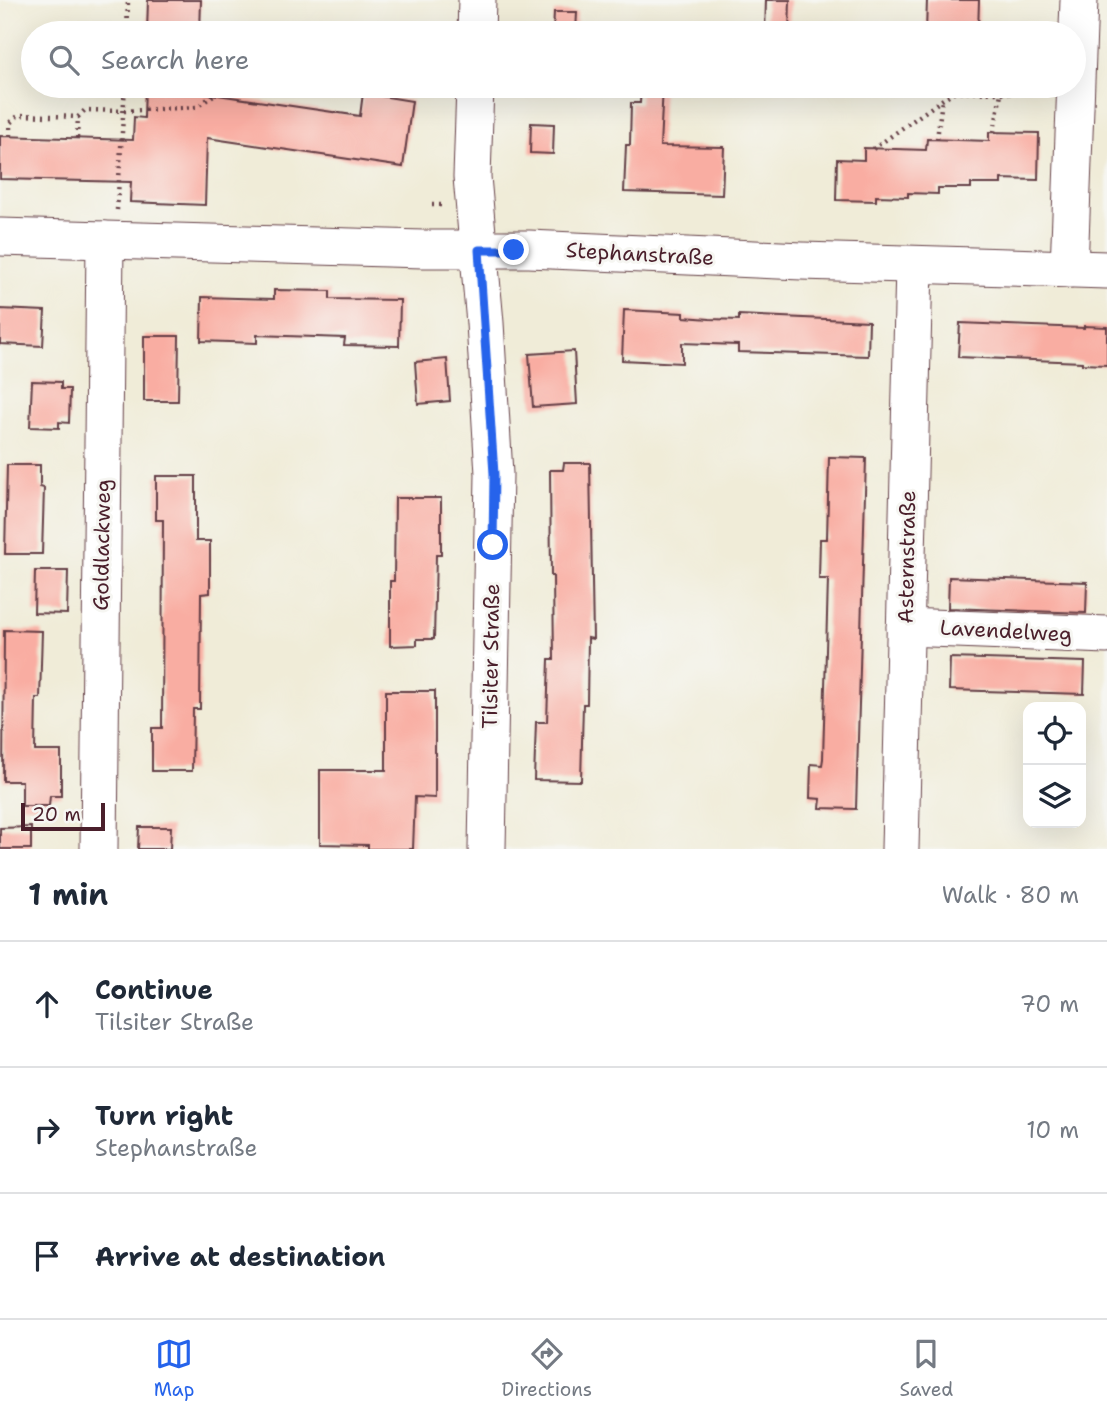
<!DOCTYPE html>
<meta charset="utf-8">
<style>
body{margin:0;font-family:"Shantell Sans",sans-serif;background:#f6f6f7;color:#1f2937}
.controls{position:absolute;right:21px;bottom:21px;display:grid;overflow:hidden;border-radius:14px;box-shadow:0 7px 28px #0002}
.controls button{width:63px;height:63px;display:grid;place-items:center;padding:0;border:0;border-bottom:2px solid #e0e1e3;background:#fff;color:#1f2937;font:35px sans-serif}
.scale{position:absolute;left:21px;bottom:18px;width:84px;box-sizing:border-box;padding-left:7px;border:4px solid #4a1f2b;border-top:0;font-size:19px;line-height:24px;white-space:nowrap;color:#4a1f2b;-webkit-text-stroke:5px #f6f6f2;paint-order:stroke}
.stop{position:absolute;width:21px;height:21px;margin:-16px;border:5px solid #2563eb;border-radius:50%;background:#fff}
.stop.end{background:#2563eb;border-color:#fff;box-shadow:0 2px 7px #0008}
.list{margin:0;padding:0;list-style:none}
h2{display:flex;justify-content:space-between;align-items:center;height:91px;margin:0;padding:0 28px;font-size:30px}
h2 small{font-size:23px;font-weight:400;color:#747a83}
.list li{display:grid;grid-template-columns:46px 1fr auto;gap:21px;align-items:center;box-sizing:border-box;height:126px;padding:0 28px;border-top:2px solid #e0e1e3}
.list b{display:block;font-size:26px;white-space:nowrap}
.list p{margin:0;font-size:23px;white-space:nowrap;color:#747a83}
.list em{font-size:23px;font-style:normal;color:#747a83}
.icon{flex:none;width:38px;height:38px;fill:none;stroke:currentColor;stroke-width:2;stroke-linecap:round;stroke-linejoin:round}
.map{position:relative;flex:none;width:1107px;height:849px;overflow:hidden}
.search{position:absolute;background:#fff;box-shadow:0 7px 28px #0002;left:21px;right:21px;top:21px;height:77px;display:flex;align-items:center;gap:18px;box-sizing:border-box;padding:0 24px;border-radius:38px;color:#747a83;font-size:26px}
.sheet{height:469px;background:#fff}
nav{display:flex;justify-content:space-around;align-items:center;box-sizing:border-box;height:98px;border-top:2px solid #e0e1e3;background:#fff;font-size:19px;color:#747a83}
nav a{display:grid;justify-items:center;gap:4px}
nav .on{color:#2563eb}
.map>svg:first-child{display:block}
</style>
<div class="map">
<svg width="1107" height="849" viewBox="0 0 1107 849">
<rect width="100%" height="100%" fill="#f6f6f2"/>
<filter id="ink" filterUnits="userSpaceOnUse"><feTurbulence type="fractalNoise" baseFrequency=".0143" numOctaves="2"/><feDisplacementMap in="SourceGraphic" scale="14" xChannelSelector="R" yChannelSelector="G"/><feConvolveMatrix kernelMatrix="1 2 1 2 8 2 1 2 1" color-interpolation-filters="sRGB"/></filter>
<filter id="wash" filterUnits="userSpaceOnUse"><feTurbulence type="fractalNoise" baseFrequency=".00686" numOctaves="4" result="noise"/><feDisplacementMap in="SourceGraphic" scale="28" xChannelSelector="R" yChannelSelector="G"/><feGaussianBlur stdDeviation="1.57" result="paint"/><feColorMatrix in="noise" values="0 0 0 0 0 0 0 0 0 0 0 0 0 0 0 0 0 1.4 0 .05"/><feComposite in="paint" operator="in"/></filter>
<g filter="url(#wash)">
<rect width="100%" height="100%" fill="#f0ecd8"/>
<g id="blocks">
<g fill="#f9ada2">
<polygon points="148,0 201,0 200,33 147,33"/>
<polygon points="766,0 790,0 789,33 765,33"/>
<polygon points="927,0 979,0 978,33 926,33"/>
<polygon points="554,12 577,12 576,33 553,33"/>
<polygon points="145,86 197,86 197,92 360,116 363,93 412,101 403,167 207,138 205,205 130,202 131,182 0,179 0,136 133,140 134,117 144,118"/>
<polygon points="641,86 663,86 660,146 724,147 722,195 624,192 626,145 630,145 631,103 640,103"/>
<polygon points="531,123 554,124 553,154 530,153"/>
<polygon points="989,132 1039,133 1038,180 1001,179 1001,184 971,184 971,188 938,188 938,194 908,193 908,197 876,196 876,201 836,200 837,159 864,160 864,148 926,150 927,139 989,141"/>
<polygon points="274,290 330,291 330,299 400,300 399,346 344,345 345,338 257,335 257,343 201,341 202,297 274,299"/>
<polygon points="0,309 45,311 43,346 0,344"/>
<polygon points="624,310 684,313 684,317 710,319 739,320 739,315 869,321 868,356 738,352 738,345 682,343 682,363 622,360"/>
<polygon points="960,323 1084,328 1084,326 1107,327 1107,365 1082,364 1082,362 958,357"/>
<polygon points="144,336 179,336 178,401 144,401"/>
<polygon points="574,351 577,404 533,407 529,354"/>
<polygon points="447,359 450,401 418,404 415,362"/>
<polygon points="32,381 61,382 61,389 70,389 69,423 59,422 59,428 30,427"/>
<polygon points="829,457 866,458 856,809 820,808 821,799 810,798 811,764 822,765 823,759 828,579 819,579 820,539 827,539"/>
<polygon points="564,463 590,463 593,639 588,638 587,704 583,704 581,781 534,780 536,722 547,722 549,659 554,659 553,576 551,576 550,470 563,470"/>
<polygon points="7,465 40,465 40,487 44,488 42,554 5,554"/>
<polygon points="156,476 196,476 196,541 210,541 210,593 201,594 200,709 193,709 192,771 152,771 152,728 162,728 163,520 156,520"/>
<polygon points="395,498 441,498 441,555 436,555 434,639 417,639 417,645 390,646 390,581 394,581"/>
<polygon points="35,571 68,571 67,614 34,613"/>
<polygon points="949,577 1087,582 1086,613 948,608"/>
<polygon points="4,630 42,631 40,698 36,698 35,751 61,751 61,796 50,796 49,806 22,806 22,781 3,781"/>
<polygon points="950,658 1085,662 1084,694 949,690"/>
<polygon points="386,691 435,691 435,798 415,797 413,849 368,849 368,845 320,844 320,770 386,770"/>
<polygon points="31,827 31,849 0,849 0,828"/>
<polygon points="139,827 171,827 170,849 138,849"/>
</g>
</g>
</g>
<g filter="url(#ink)">
<use href="#blocks" fill-opacity="0" stroke="#633e45" stroke-width="2"/>
<g fill="none" stroke-linecap="round" stroke-linejoin="round">
<g stroke="#633e45" stroke-width="39">
<g id="minor">
<polyline points="476,33 477,0"/>
<polyline points="475,86 472,177 485,323 494,474 487,849"/>
<polyline points="0,237 423,249 529,249 802,261 1107,270"/>
<polyline points="1069,269 1079,0"/>
<polyline points="905,627 1107,635"/>
<polyline points="99,849 105,240"/>
<polyline points="900,849 914,265"/>
</g>
</g>
<g stroke="#633e45" stroke-width="4.5" stroke-dasharray="2 5" stroke-linecap="butt">
<polyline points="127,33 128,0"/>
<polyline points="994,132 1001,93"/>
<polyline points="10,136 10,123 19,115 78,117 85,110 124,111 197,107 226,86"/>
<polyline points="77,138 78,117"/>
<polyline points="937,139 942,100"/>
<polyline points="873,149 953,92 1046,94"/>
<polyline points="432,205 445,205"/>
<polyline points="117,210 125,86"/>
</g>
<use href="#minor" stroke="#fff" stroke-width="37"/>
</g>
</g>
<g fill="none" stroke-linecap="round" stroke-linejoin="round" filter="url(#ink)">
<polyline stroke="#2563eb" stroke-width="9" points="493,545 494,474 479,250 514,250"/>
</g>
<g text-anchor="middle" stroke-width="6" stroke-linejoin="round" paint-order="stroke">
<g font-size="21" fill="#4a1f2b" stroke="#f6f6f2">
<text transform="translate(640 254) rotate(3)" y="7">Stephanstraße</text>
<text transform="translate(102 545) rotate(-89)" y="7">Goldlackweg</text>
<text transform="translate(907 557) rotate(-89)" y="7">Asternstraße</text>
<text transform="translate(1006 631) rotate(3)" y="7">Lavendelweg</text>
<text transform="translate(491 656) rotate(-89)" y="7">Tilsiter Straße</text>
</g>
</g>
</svg>
<div class="controls">
<button><svg class="icon" aria-label="locate" viewBox="0 0 24 24"><circle cx="12" cy="12" r="6"/><path d="M12 2v4M12 18v4M2 12h4M18 12h4"/></svg></button>
<button><svg class="icon" aria-label="layers" viewBox="0 0 24 24"><path d="M12 4l9 5-9 5-9-5zM3 14l9 5 9-5"/></svg></button>
</div>
<div class="scale">20 m</div>
<div class="stop" style="left:493px;top:545px"></div>
<div class="stop end" style="left:514px;top:250px"></div>
<div class="search"><svg class="icon" aria-label="search" viewBox="0 0 24 24"><circle cx="10" cy="10" r="6"/><path d="M15 15l6 6"/></svg>Search here</div>
</div>
<section class="sheet">
<h2>1 min<small>Walk · 80 m</small></h2>
<ul class="list">
<li><svg class="icon" aria-label="ahead" viewBox="0 0 24 24"><path d="M12 20V5M6 11l6-6 6 6"/></svg><div><b>Continue</b><p>Tilsiter Straße</p></div><em>70 m</em></li>
<li><svg class="icon" aria-label="right" viewBox="0 0 24 24"><path d="M7 20v-9h11M14 6l5 5-5 5"/></svg><div><b>Turn right</b><p>Stephanstraße</p></div><em>10 m</em></li>
<li><svg class="icon" aria-label="arrive" viewBox="0 0 24 24"><path d="M6 21V4h12l-3 4 3 4H6"/></svg><div><b>Arrive at destination</b></div></li>
</ul>
</section>
<nav>
<a class="on"><svg class="icon" aria-label="map" viewBox="0 0 24 24"><path d="M3 6l6-2 6 2 6-2v14l-6 2-6-2-6 2zM9 4v14M15 6v14"/></svg>Map</a>
<a><svg class="icon" aria-label="directions" viewBox="0 0 24 24"><path d="M12 3l9 9-9 9-9-9zM9 14v-3h6M13 9l2 2-2 2"/></svg>Directions</a>
<a><svg class="icon" aria-label="saved" viewBox="0 0 24 24"><path d="M7 4h10v16l-5-4-5 4z"/></svg>Saved</a>
</nav>
